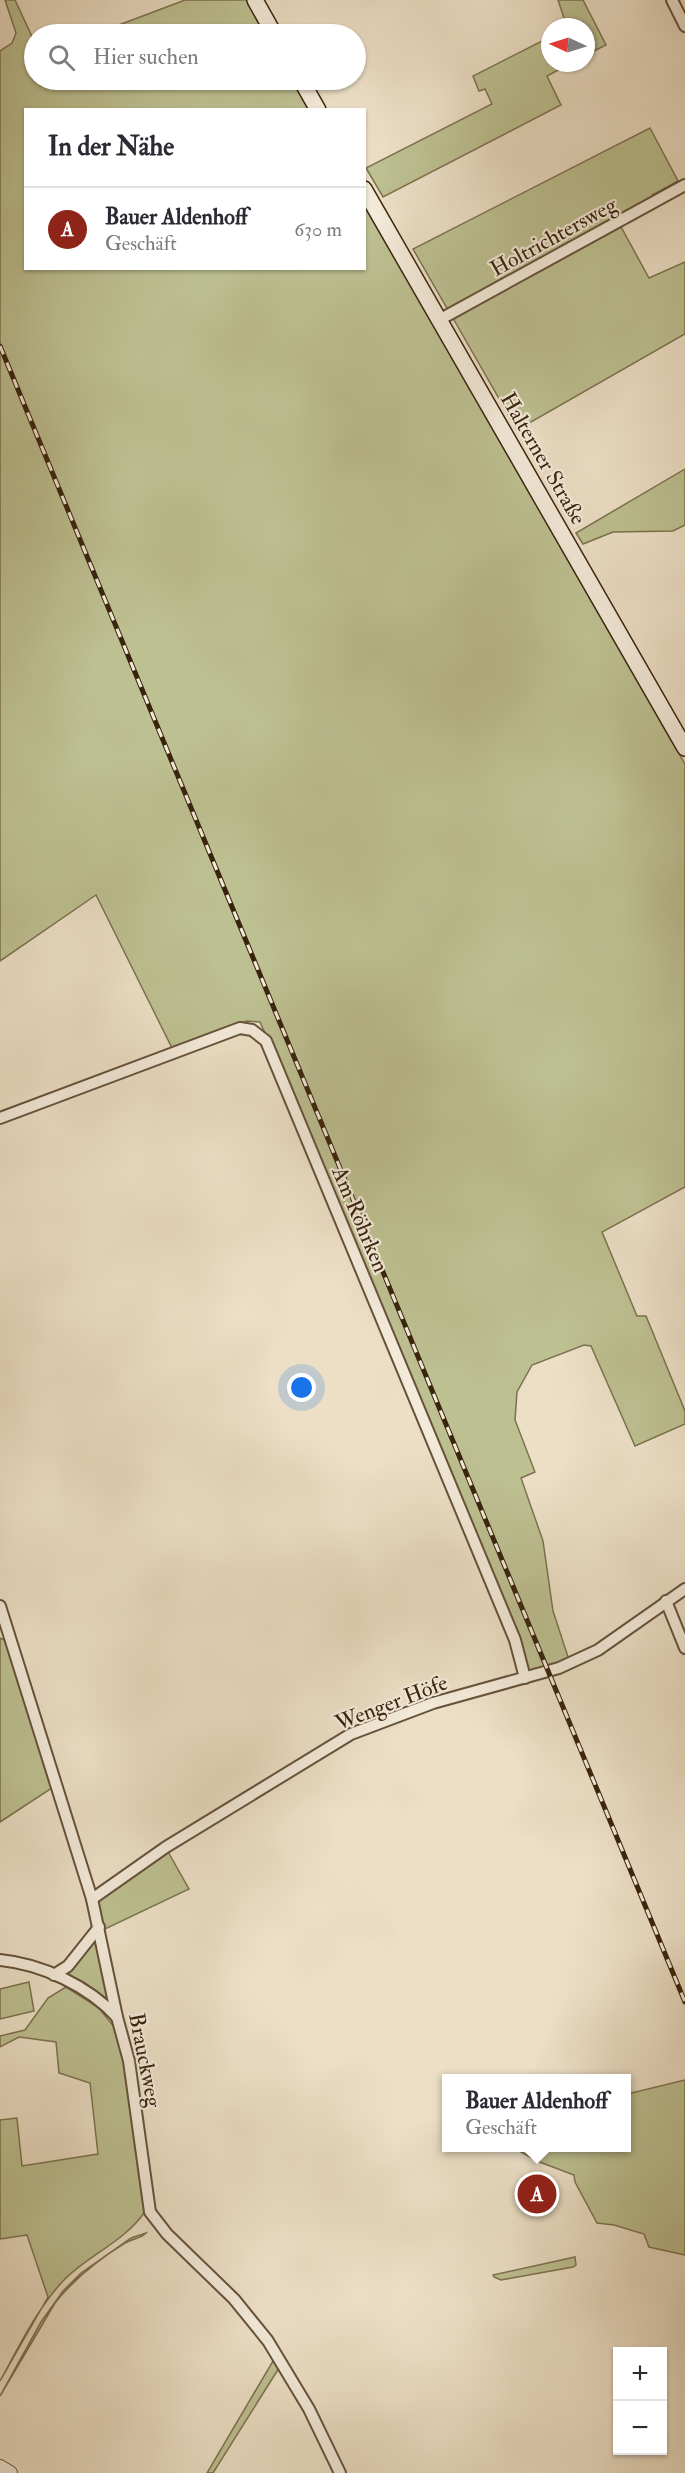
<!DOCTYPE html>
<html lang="de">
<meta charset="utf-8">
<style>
body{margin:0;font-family:"IM FELL Double Pica",serif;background:#f7f7f7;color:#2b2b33}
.controls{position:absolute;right:18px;bottom:18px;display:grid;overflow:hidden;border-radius:0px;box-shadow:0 2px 4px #0004}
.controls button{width:54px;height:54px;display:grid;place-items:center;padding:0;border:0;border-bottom:2px solid #e1e1e2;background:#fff;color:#2b2b33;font:30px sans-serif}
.compass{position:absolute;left:541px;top:18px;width:54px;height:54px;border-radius:50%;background:#fff;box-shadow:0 2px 4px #0004;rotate:274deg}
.you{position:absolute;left:302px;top:1388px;width:21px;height:21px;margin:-15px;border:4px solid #fff;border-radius:50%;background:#1a73e8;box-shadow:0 0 0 9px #1a73e833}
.badge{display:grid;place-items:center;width:39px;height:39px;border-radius:50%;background:#8f2418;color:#fff;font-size:20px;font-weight:700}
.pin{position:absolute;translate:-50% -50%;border:3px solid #fff;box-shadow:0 2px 6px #0006}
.popup{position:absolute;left:442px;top:2074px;width:189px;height:78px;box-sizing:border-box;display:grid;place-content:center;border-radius:0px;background:#fff;filter:drop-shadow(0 2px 4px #0005);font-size:20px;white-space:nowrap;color:#7c7c81}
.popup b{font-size:22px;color:#2b2b33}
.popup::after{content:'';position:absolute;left:50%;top:100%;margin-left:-12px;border:12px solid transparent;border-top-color:#fff}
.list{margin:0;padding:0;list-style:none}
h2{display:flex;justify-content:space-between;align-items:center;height:78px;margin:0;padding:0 24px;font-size:26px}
h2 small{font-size:20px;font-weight:400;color:#7c7c81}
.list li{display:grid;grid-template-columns:39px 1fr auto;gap:18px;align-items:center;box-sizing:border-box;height:84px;padding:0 24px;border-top:2px solid #e1e1e2}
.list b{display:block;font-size:22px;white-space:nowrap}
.list p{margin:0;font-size:20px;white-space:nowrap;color:#7c7c81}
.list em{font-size:20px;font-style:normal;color:#7c7c81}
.icon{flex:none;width:33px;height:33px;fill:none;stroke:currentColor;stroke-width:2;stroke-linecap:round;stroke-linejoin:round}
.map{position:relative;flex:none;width:685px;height:2473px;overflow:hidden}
.search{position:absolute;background:#fff;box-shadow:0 2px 4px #0004;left:24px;top:24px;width:342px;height:66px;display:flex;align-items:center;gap:15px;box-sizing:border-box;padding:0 21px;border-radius:33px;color:#7c7c81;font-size:22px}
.panel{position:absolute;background:#fff;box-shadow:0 2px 4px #0004;left:24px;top:108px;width:342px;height:162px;border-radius:0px}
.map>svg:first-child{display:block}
</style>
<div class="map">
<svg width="685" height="2473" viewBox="0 0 685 2473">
<rect width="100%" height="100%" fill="#ecdfc6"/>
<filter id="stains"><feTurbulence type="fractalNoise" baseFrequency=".00333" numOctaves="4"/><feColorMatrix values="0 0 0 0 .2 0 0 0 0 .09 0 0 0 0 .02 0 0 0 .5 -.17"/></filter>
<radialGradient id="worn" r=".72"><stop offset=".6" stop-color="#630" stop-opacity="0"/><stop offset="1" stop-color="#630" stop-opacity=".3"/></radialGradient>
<g fill="#bdc091" stroke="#7c724f" stroke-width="1.5">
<polygon points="5,0 15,0 34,41 34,80 293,80 310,109 26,110 26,268 364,268 365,205 685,764 685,1187 602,1232 637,1316 646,1316 685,1411 685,1424 635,1446 591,1346 584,1345 532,1365 517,1392 515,1420 535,1472 521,1478 543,1541 553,1611 569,1660 529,1673 287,1083 260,1022 247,1021 173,1050 96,895 0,961 0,51 12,43 16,33"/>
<polygon points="185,0 247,0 267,34 95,34"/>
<polygon points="558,0 583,0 606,45 586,55 586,27 567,27"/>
<polygon points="550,37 550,63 571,63 547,76 561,105 383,197 366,168 492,104 485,89 479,91 473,76"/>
<polygon points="650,128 678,181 652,195 653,198 448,310 413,249"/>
<polygon points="620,225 649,278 685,262 685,334 517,430 454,320 456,315"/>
<polygon points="685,469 685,525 673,531 613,532 583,544 576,533"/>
<polygon points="0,1638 6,1641 52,1788 0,1822"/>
<polygon points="167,1850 189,1889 103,1930 97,1901"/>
<polygon points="96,1934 111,2000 58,1977"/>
<polygon points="29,1982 34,2011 0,2019 0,1989"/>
<path d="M66,1987L98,2007L115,2028L125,2062L146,2210C126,2241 90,2254 65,2279C37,2308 19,2347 0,2381L48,2297L27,2235L0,2239V2120L17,2118L22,2166L98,2154L90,2083L59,2073L56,2042L19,2037L0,2047V2036L25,2030L48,1998Z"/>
<polygon points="685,2080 685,2255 649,2247 644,2234 614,2225 597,2223 575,2182 574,2175 537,2161 514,2148 627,2148 627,2094"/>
<path d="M146,2233C142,2238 132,2239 125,2243C99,2259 74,2279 55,2303L0,2396L41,2322L63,2291L81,2273L131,2238Z"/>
<polygon points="575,2257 576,2265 573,2267 501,2280 494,2277 493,2275"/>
<polygon points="273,2361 279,2368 213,2473 207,2473"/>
</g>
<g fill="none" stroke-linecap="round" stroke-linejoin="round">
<g stroke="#66523b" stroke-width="14">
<g id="minor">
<polyline points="672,0 685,26"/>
<polyline points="439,320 685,185"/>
<polyline points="0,1118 240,1028 252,1030 266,1041 515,1640 525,1678"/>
<polyline points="666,1601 685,1648"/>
<polyline points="0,1606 92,1899 117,2017 129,2061 150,2212 167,2234 234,2299 268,2341 309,2409 340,2473"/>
<polyline points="92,1899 166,1847 351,1734 433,1703 559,1668 598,1650 685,1589"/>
<path d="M0,1960C42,1964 88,1986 117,2017"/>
<polyline points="54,1975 68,1966 99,1927"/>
</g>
</g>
<g stroke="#66523b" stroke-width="16">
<polyline id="tertiary" points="0,2467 10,2473"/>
</g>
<g stroke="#3a230d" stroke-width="18">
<g id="secondary">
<polyline points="255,0 274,34"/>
<polyline points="301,80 318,110"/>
<polyline points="364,189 685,748"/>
</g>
</g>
<use href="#minor" stroke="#f3eada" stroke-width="10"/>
<use href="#tertiary" stroke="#f3eada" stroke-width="14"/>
<use href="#secondary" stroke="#f3eada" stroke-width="15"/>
<g stroke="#3a230d" stroke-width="5">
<polyline id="rail" points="0,346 685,2002"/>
</g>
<use href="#rail" stroke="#f3eada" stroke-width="3" stroke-dasharray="9" stroke-linecap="butt"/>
</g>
<g text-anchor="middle" stroke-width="4.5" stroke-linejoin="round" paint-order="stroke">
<g font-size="22" fill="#3a230d" stroke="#f3eada">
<text transform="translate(553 236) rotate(-29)" y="8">Holtrichtersweg</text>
<text transform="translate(544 458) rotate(60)" y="8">Halterner Straße</text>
<text transform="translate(361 1219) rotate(67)" y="8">Am Röhrken</text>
<text transform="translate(391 1702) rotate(-21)" y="8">Wenger Höfe</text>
<text transform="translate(146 2060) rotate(79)" y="8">Brauckweg</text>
</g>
</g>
<rect width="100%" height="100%" filter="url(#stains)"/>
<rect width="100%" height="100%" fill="url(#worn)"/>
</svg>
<div class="controls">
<button>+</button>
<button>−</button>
</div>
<svg class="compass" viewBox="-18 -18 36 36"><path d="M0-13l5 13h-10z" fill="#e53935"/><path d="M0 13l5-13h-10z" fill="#7c7c81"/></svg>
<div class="you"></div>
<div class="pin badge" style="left:537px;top:2194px">A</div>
<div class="popup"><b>Bauer Aldenhoff</b>Geschäft</div>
<div class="search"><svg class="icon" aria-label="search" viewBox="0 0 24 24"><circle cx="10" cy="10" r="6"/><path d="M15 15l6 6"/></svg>Hier suchen</div>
<section class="panel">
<h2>In der Nähe<small></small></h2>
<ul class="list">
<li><span class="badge">A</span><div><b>Bauer Aldenhoff</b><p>Geschäft</p></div><em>630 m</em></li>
</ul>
</section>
</div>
